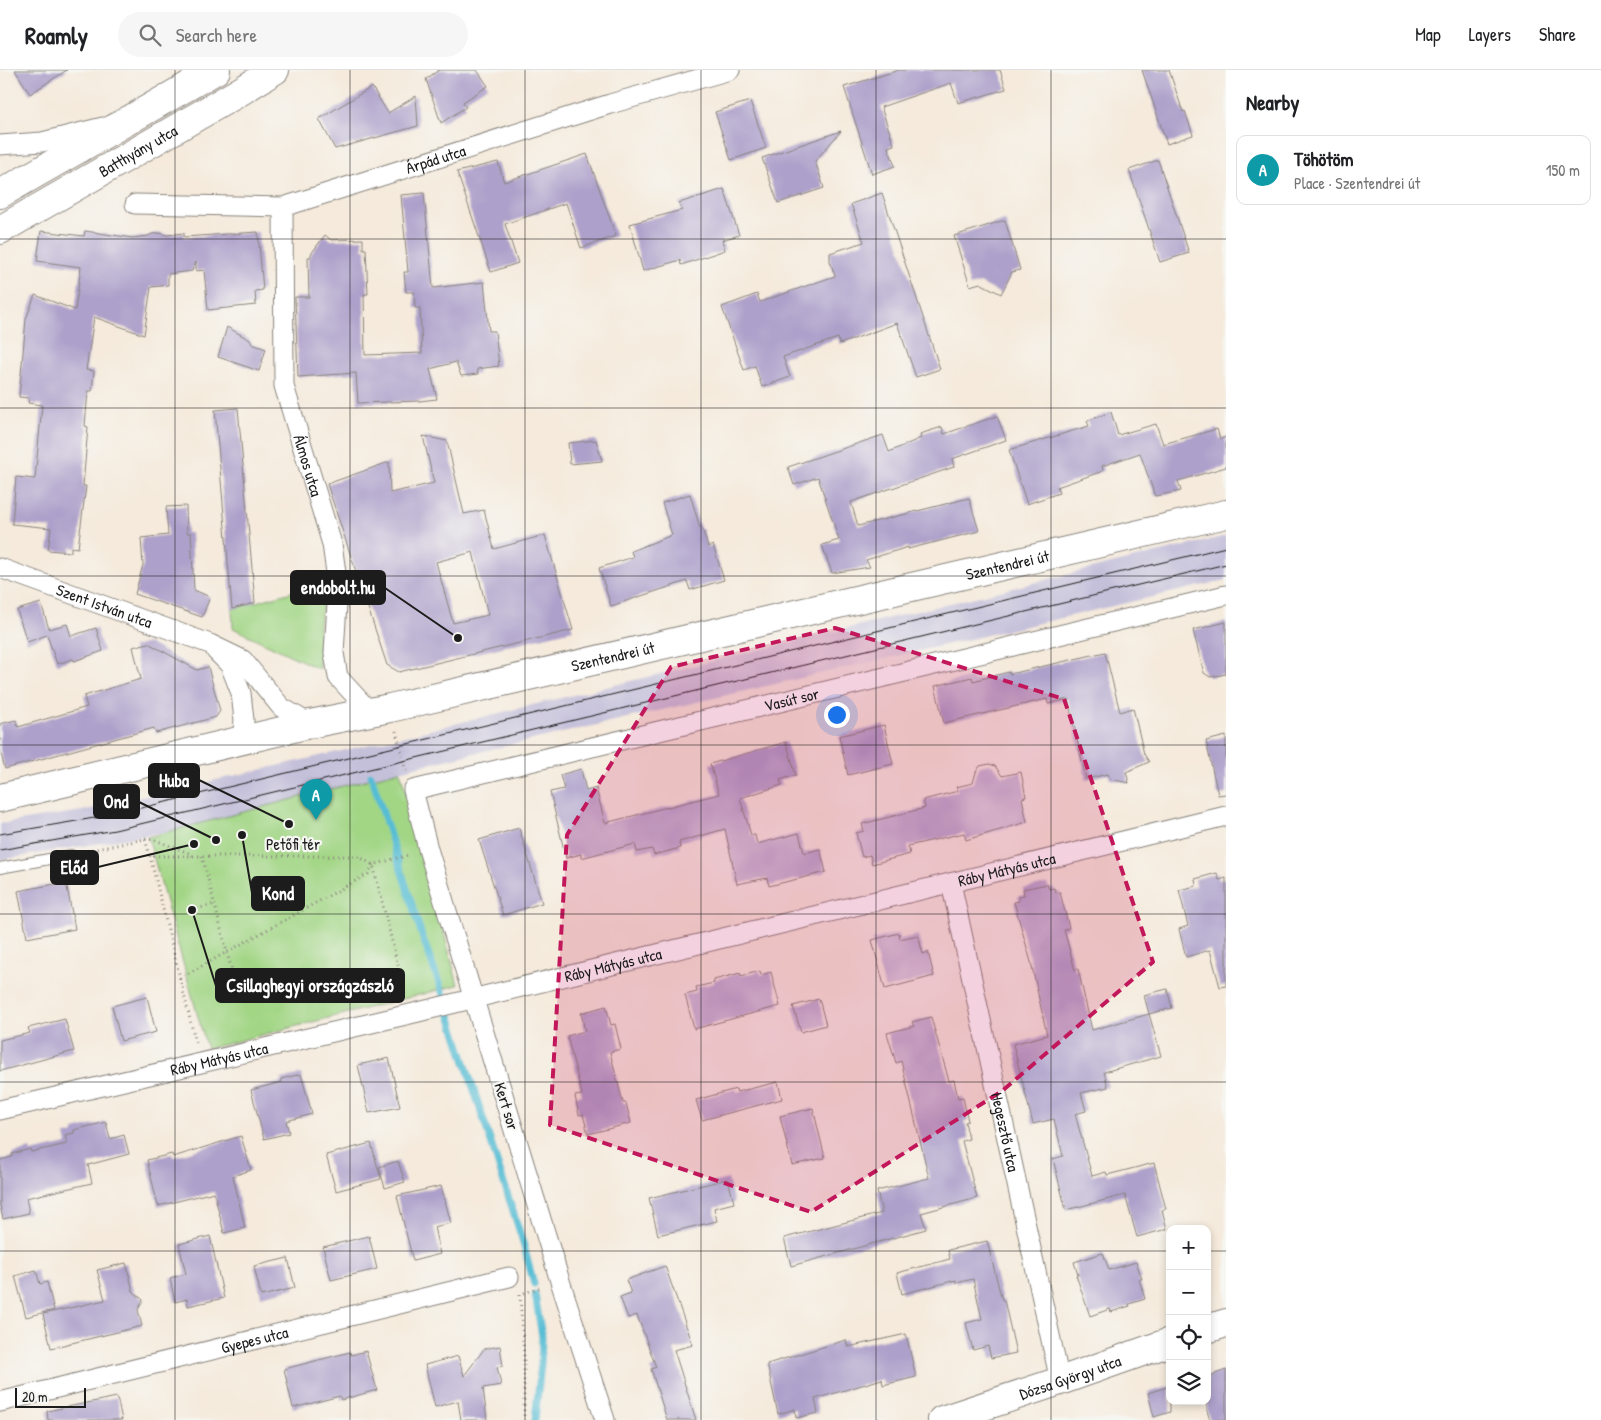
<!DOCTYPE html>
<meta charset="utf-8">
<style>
body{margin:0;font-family:"Patrick Hand",sans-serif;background:#f6f6f6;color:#202124}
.controls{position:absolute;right:15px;bottom:15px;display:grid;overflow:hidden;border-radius:10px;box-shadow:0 2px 8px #0003}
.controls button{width:45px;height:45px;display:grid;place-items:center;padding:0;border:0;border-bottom:1px solid #e0e0e0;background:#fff;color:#202124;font:25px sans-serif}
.scale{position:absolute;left:15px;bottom:12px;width:71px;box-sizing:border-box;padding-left:5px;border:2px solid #1c1c1c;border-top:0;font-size:14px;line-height:18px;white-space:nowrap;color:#1c1c1c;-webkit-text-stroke:4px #f6f6f2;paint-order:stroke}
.you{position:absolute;left:836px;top:644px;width:18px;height:18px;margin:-12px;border:4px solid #fff;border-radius:50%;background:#1a73e8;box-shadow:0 0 0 8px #1a73e833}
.badge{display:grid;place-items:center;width:32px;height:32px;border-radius:50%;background:#b45309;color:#fff;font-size:16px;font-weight:700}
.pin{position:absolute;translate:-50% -41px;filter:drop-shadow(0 1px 2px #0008)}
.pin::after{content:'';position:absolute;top:26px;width:18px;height:15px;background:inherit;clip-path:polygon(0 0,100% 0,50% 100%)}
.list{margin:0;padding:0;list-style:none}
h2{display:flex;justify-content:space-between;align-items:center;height:65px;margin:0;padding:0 20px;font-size:21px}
h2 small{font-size:16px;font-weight:400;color:#757577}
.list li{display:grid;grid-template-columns:32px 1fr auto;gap:15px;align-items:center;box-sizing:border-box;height:70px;margin:0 10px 10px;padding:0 10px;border:1px solid #e0e0e0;border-radius:10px}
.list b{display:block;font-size:19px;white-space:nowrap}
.list p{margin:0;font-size:16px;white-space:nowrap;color:#757577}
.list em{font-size:16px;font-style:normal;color:#757577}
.icon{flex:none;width:28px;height:28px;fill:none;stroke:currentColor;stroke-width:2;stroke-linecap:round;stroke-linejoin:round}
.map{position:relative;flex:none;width:1226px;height:1350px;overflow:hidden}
header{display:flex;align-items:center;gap:30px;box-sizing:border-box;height:70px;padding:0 25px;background:#fff;border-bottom:1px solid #e0e0e0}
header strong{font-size:24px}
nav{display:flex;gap:28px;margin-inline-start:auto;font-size:18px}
.search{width:350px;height:45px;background:#f6f6f6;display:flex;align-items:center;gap:12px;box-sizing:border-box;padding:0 18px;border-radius:28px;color:#757577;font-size:19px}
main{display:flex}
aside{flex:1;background:#fff}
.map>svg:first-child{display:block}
</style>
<header>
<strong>Roamly</strong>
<div class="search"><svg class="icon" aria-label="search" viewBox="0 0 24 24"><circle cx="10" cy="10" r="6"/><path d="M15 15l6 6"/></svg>Search here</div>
<nav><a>Map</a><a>Layers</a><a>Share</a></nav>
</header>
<main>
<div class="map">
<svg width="1226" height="1350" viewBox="0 0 1226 1350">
<rect width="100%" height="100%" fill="#f6f6f2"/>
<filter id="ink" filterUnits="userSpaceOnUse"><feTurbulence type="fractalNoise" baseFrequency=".02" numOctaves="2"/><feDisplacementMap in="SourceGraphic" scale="10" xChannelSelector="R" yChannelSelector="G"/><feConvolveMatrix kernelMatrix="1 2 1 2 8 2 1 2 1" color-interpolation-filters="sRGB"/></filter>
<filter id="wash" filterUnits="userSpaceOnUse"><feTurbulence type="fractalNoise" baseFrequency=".0096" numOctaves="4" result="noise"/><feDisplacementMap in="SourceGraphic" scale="20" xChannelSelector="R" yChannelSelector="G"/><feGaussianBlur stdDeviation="1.12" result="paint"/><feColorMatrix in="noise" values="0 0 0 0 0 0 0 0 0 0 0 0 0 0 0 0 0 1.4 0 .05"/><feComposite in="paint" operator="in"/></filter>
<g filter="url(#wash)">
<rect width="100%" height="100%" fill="#f5eadb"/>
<polygon fill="#c5c0da" points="1226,466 1226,510 415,697 171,761 0,790 0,754 82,741 397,668"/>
<g fill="#a2d685" stroke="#5f7950">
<polygon points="327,515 319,554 319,599 233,558 232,539 302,519"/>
<polygon points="400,701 458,915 207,979 148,767"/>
</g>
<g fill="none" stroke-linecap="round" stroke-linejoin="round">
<g stroke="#56bdd4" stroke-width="7">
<polyline points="371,705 422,866 444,927 522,1169 534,1214"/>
<polyline points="535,1350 541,1294 542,1267 535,1224"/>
</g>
</g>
<g id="blocks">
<g fill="#ada0ca" fill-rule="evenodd">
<polygon points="15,0 67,0 30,24"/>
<polygon points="439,0 477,0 488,16 463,32 466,37 441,53 426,9"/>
<polygon points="899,0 1000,0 1006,19 958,33 951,13 881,37 894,75 888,77 895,96 872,104 844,17"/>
<polygon points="1142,0 1169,0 1183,42 1185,41 1193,65 1167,74"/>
<polygon points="372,17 388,43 416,26 418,56 335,79 319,49"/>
<polygon points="750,31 766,78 731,90 715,42"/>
<polygon points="841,61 815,91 824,118 778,133 762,88"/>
<polygon points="587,84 616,166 581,178 566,133 505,154 518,193 491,202 457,102 498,92 504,112"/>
<polygon points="1158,90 1189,183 1160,192 1129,100"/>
<polygon points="724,119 739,165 722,170 725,180 681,195 680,190 643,201 630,154 682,140 679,133"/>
<polygon points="424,123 433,218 484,212 489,261 495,261 499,296 477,299 478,304 461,306 456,292 430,299 437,329 419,331 358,333 356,303 298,307 295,227 309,227 308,187 311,187 311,184 325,165 331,170 363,169 363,179 366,179 368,224 364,224 365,285 422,283 420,238 415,238 414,222 406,222 404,202 408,202 401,125"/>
<polygon points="882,123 940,299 916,307 897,253 840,274 838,268 783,287 790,307 762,317 755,296 744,300 722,237 757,224 760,232 835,206 830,191 830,183 864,172 851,134"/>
<polygon points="1005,150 1020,200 1012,202 1001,224 980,213 970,216 954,166"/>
<polygon points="41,161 84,166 85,161 133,168 148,166 152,164 160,163 167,165 184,163 184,167 258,162 263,220 255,221 256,235 208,240 204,200 196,201 196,192 192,201 168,204 168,215 151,217 144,265 94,247 86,300 94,301 92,321 88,321 85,356 88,357 83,416 86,416 78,478 71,477 71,482 48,480 51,458 12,454 16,407 35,409 42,335 28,333 29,328 19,327 26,249 35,225 75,240 81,197 37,191"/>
<polygon points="227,257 250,270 252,274 266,279 259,301 218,287"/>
<polygon points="238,338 255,533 232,539 215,340"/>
<polygon points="1111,342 1118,365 1156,354 1163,374 1217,359 1220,369 1226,367 1226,397 1178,411 1181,421 1155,426 1140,383 1102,396 1103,401 1057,417 1059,423 1027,434 1009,380 1089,356 1087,351"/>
<polygon points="997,346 1006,370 952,389 954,397 851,432 858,456 969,428 979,461 908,479 908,477 866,490 870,497 832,503 822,475 839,470 818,407 794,415 788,397 883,365 889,382 921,368 920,364 942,357 944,364"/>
<path d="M423,366L447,371L464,444L484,440L494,479L545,465L573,560L399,602L387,595L327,414L389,392L390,423L434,413ZM473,482L488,545L453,553L436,492Z"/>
<polygon points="596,370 602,391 570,394 568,373"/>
<polygon points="690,424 700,458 702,458 708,477 713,475 724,510 690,520 687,511 611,536 599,498 633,487 631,481 672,465 662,433"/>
<polygon points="186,436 187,463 191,463 194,520 210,527 202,547 135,524 143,495 141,468 168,465 166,437"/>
<polygon points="41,533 49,559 67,554 71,566 96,558 103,581 74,591 73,589 57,594 47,565 27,572 17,540"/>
<polygon points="1226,552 1226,604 1210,607 1204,603 1193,560"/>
<polygon points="148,573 197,600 208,597 220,641 216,647 156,663 154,658 5,699 0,680 0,654 16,650 18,657 87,637 84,626 141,609 133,577"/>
<polygon points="1105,582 1120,642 1133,638 1144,684 1149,692 1126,702 1129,713 1110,709 1108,704 1086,709 1068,629 1048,634 1047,629 944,653 935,616 972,607 973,611 1009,602 1010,604"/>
<polygon points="884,655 893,694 848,705 839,666"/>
<polygon points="1226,666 1226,724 1218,725 1206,671"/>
<polygon points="786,672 796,705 780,710 782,715 740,728 751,765 755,765 757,774 799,763 804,783 820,779 826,802 769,816 767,808 737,814 725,759 679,772 680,778 654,785 652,779 637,782 635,774 581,788 581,784 566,788 550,722 564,719 560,705 581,699 586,721 596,718 605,753 719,724 710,694"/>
<polygon points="989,694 995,696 1002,706 1021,702 1026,727 1022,728 1027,752 966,770 964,763 908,776 910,784 872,794 870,785 862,787 856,763 864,761 862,754 925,738 923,730 958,721 956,717 973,713 976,702 980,696"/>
<polygon points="519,758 542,833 503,845 479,770"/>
<polygon points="1217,803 1219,810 1226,808 1226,916 1220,917 1210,880 1186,887 1179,859 1188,856 1179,820 1196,816 1195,809"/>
<polygon points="66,812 75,859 27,868 18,821"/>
<polygon points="1047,814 1049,819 1054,818 1056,823 1060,822 1069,858 1064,860 1075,900 1078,899 1092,960 1149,944 1161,986 1104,1002 1108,1017 1081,1023 1086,1041 1075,1044 1092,1106 1106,1102 1107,1105 1154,1093 1166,1139 1162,1140 1167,1159 1137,1167 1125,1125 1066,1140 1053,1089 1063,1086 1054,1049 1033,1054 1013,974 1047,965 1031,892 1014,832 1019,831 1018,826 1024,825 1023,819"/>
<polygon points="899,863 900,869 918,865 923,884 928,882 934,906 885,919 872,870"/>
<polygon points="760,901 761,905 771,902 780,936 694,959 685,925 697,922 696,917 714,913 714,910 740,903 741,906"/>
<polygon points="1167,919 1172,938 1149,944 1144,925"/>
<polygon points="147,927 156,962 121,971 112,936"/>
<polygon points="819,929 826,955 801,962 793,936"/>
<polygon points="606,936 611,955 615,954 621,979 610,982 623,1033 626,1033 631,1053 588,1064 583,1044 579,1045 575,1026 582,1025 567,966 585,961 581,943"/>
<polygon points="931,947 949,1011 954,1010 958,1028 963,1027 968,1051 965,1052 969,1069 962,1071 977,1128 921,1143 926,1159 791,1196 784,1168 882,1143 877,1121 929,1108 901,991 896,993 887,963 914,956 912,952"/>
<polygon points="65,949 74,981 0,1001 0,970 30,963 28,958"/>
<polygon points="389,988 400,1037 369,1043 358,995"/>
<polygon points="301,1004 312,1044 286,1051 289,1063 264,1069 251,1020 282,1012 281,1009"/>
<polygon points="778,1012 782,1029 702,1050 696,1030 736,1019 737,1022"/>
<polygon points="813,1038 825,1088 792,1095 780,1046"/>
<polygon points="106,1052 110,1069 124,1065 129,1084 88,1095 92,1113 26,1128 29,1143 3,1149 0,1135 0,1090 12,1087 12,1084 30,1079 31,1082 67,1074 65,1065 74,1063 74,1060"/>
<polygon points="241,1066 251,1100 233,1106 245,1158 224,1163 214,1122 158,1136 147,1090 172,1084 173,1087"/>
<polygon points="371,1073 381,1109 336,1121 326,1085"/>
<polygon points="398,1091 405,1112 385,1118 379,1097"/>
<polygon points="728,1109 734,1133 714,1138 717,1151 658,1165 649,1128"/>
<polygon points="441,1116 451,1153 434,1157 440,1184 413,1191 397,1126"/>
<polygon points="210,1166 224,1228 188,1236 187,1229 175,1232 170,1208 186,1204 179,1174"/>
<polygon points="369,1166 377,1199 331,1210 323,1177"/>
<polygon points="987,1171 1002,1230 1004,1230 1016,1283 991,1288 988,1276 973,1280 966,1253 982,1249 973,1209 956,1213 956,1210 902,1224 897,1203 950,1189 948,1180"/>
<polygon points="1103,1183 1109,1200 1136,1192 1142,1209 1139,1209 1145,1229 1129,1234 1130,1236 1111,1242 1110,1239 1090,1246 1076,1205 1078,1205 1074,1192"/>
<polygon points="288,1188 295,1218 261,1226 254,1196"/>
<polygon points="126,1193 133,1221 143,1230 138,1240 142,1256 51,1278 43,1244 105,1230 97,1200"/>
<polygon points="665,1196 693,1275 674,1280 696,1350 667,1350 651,1299 656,1297 637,1245 628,1248 620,1227 631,1223 626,1210"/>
<polygon points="36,1200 40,1214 47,1212 54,1240 26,1247 15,1206"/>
<polygon points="906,1264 916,1307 883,1315 882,1309 815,1329 818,1343 796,1348 795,1339 778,1344 767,1294 846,1270 848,1277"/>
<polygon points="500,1276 503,1296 497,1297 501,1315 483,1318 487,1350 461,1350 458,1331 435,1337 425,1295 458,1286 464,1306 484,1279"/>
<polygon points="366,1281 377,1320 341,1330 340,1326 293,1338 284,1299 350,1282 351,1285"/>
<polygon points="1226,1300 1226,1350 1210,1350 1207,1341 1207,1307"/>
<polygon points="1170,1316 1170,1342 1154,1347 1148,1323"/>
<polygon points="117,1327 122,1350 48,1350 47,1341"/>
</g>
</g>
</g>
<g filter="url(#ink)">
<use href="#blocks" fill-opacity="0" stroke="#88837c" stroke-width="1"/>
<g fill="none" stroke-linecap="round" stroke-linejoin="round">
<g stroke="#88837c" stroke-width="12">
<polyline id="lane" points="0,798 71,785"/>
</g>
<g stroke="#88837c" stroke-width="21">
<g id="street">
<polyline points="0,75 42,72 103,57"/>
<path id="s1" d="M135,134L283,137L610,34L730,0"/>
<path id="s2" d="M283,137L284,316L332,474L338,517L334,583L338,607L370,642"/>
<path id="s3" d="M0,498L210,574L243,590L281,637L310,654"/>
<polyline points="216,581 230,595 241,623 244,650 242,671"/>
<path id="s4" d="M951,813L1060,1311"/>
<path id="s5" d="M0,1040L410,944L1226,746"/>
<path id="s6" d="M0,1332L509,1207"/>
<path id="s7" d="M605,1350L560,1211L428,779L413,720L1226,525"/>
</g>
</g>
<g stroke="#88837c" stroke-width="30">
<g id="secondary">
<path id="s8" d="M0,728L310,654L390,638L1226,444"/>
<polyline points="1207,1259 1226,1253"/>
<path id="s9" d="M942,1350L1060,1311L1170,1272"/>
</g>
</g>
<g stroke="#88837c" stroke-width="30">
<g id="primary">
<polyline points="0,124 216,0"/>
<path id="s10" d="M0,160L236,24L275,0"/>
</g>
</g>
<g stroke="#88837c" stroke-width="3" stroke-dasharray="1 4" stroke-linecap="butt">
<polyline points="396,661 406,701"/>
<polyline points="145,769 155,770 189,783 192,786"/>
<polyline points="87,781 145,769 150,786 358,786 373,795 405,924"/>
<polyline points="150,786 180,908 368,804 373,795 408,785"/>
<polyline points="202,786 234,909"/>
<polyline points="192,840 215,834"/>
<polyline points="180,908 196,974"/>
<polyline points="524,1223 542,1217"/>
<polyline points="520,1225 524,1286 524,1350"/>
<polyline points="878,1348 878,1350"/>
</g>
<use href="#lane" stroke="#fff" stroke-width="10"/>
<use href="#street" stroke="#fff" stroke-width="19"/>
<use href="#secondary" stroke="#fff" stroke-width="28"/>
<use href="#primary" stroke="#fff" stroke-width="28"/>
<g stroke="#1c1c1c" stroke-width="1">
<polyline points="0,764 112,745 1226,477"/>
<polyline points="0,780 115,760 1226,494"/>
</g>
</g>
</g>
<path fill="#c2185b" fill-opacity="0.2" stroke="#c2185b" stroke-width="4" stroke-dasharray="10 6" stroke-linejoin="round" d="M835,558L1064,629L1153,892L1002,1021L811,1142L550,1055L567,765L671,597Z"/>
<path fill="none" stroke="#1c1c1c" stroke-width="1" stroke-opacity="0.55" d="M175,0V1350M350,0V1350M525,0V1350M701,0V1350M876,0V1350M1051,0V1350M0,169H1226M0,338H1226M0,506H1226M0,675H1226M0,844H1226M0,1012H1226M0,1181H1170M1207,1181H1226"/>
<g text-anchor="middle" stroke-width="4.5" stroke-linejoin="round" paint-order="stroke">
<g font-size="16" fill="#1c1c1c" stroke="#f6f6f2">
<text dy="6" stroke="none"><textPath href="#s10" startOffset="159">Batthyány utca</textPath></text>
<text dy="6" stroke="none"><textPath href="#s1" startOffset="308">Árpád utca</textPath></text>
<text dy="6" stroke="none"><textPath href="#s2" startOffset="262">Álmos utca</textPath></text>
<text dy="6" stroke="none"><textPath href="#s8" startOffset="1034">Szentendrei út</textPath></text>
<text dy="6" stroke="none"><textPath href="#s3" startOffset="111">Szent István utca</textPath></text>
<text dy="6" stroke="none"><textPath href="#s8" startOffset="629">Szentendrei út</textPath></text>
<text dy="6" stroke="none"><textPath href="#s7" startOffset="1048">Vasút sor</textPath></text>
<text x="293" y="780">Petőfi tér</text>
<text dy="6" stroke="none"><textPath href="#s5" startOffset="1035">Ráby Mátyás utca</textPath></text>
<text dy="6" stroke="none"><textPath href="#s5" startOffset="630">Ráby Mátyás utca</textPath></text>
<text dy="6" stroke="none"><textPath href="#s5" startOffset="225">Ráby Mátyás utca</textPath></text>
<text transform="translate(507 1036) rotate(73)" y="6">Kert sor</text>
<text dy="6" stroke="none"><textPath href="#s4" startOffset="255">Hegesztő utca</textPath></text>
<text dy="6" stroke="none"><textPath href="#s6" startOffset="262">Gyepes utca</textPath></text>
<text dy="6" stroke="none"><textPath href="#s9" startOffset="135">Dózsa György utca</textPath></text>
</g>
</g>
<path fill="none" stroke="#1c1c1c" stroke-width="2" d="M458 568L385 518M289 754L199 710M216 770L139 732M194 774L98 797M242 765L252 823M192 840L216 916"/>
<g fill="#1c1c1c" stroke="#f6f6f2" stroke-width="2">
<circle cx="458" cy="568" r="5"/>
<circle cx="289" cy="754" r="5"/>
<circle cx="216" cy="770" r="5"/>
<circle cx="194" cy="774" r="5"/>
<circle cx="242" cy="765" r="5"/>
<circle cx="192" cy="840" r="5"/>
</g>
<g fill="#1c1c1c" stroke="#1c1c1c" stroke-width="2">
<rect x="291" y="501" width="94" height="33" rx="5"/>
<rect x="149" y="694" width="50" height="33" rx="5"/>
<rect x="94" y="715" width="45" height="33" rx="5"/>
<rect x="51" y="781" width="47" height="33" rx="5"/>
<rect x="252" y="807" width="52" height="33" rx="5"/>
<rect x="216" y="899" width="188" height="33" rx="5"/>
</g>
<g font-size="18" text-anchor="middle" font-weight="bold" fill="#fff">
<text x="338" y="524">endobolt.hu</text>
<text x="174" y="717">Huba</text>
<text x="116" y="738">Ond</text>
<text x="74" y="804">Előd</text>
<text x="278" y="830">Kond</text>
<text x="310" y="922">Csillaghegyi országzászló</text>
</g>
</svg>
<div class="controls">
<button>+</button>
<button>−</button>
<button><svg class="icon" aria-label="locate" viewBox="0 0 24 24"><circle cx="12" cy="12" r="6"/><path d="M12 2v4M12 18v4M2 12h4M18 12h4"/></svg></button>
<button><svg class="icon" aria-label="layers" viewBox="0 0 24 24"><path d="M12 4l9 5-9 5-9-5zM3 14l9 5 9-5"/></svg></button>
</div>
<div class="scale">20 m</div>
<div class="you"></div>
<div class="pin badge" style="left:316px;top:750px;background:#0f9aa8">A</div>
</div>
<aside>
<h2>Nearby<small></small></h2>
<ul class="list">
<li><span class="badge" style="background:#0f9aa8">A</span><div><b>Töhötöm</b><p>Place · Szentendrei út</p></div><em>150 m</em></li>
</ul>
</aside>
</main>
